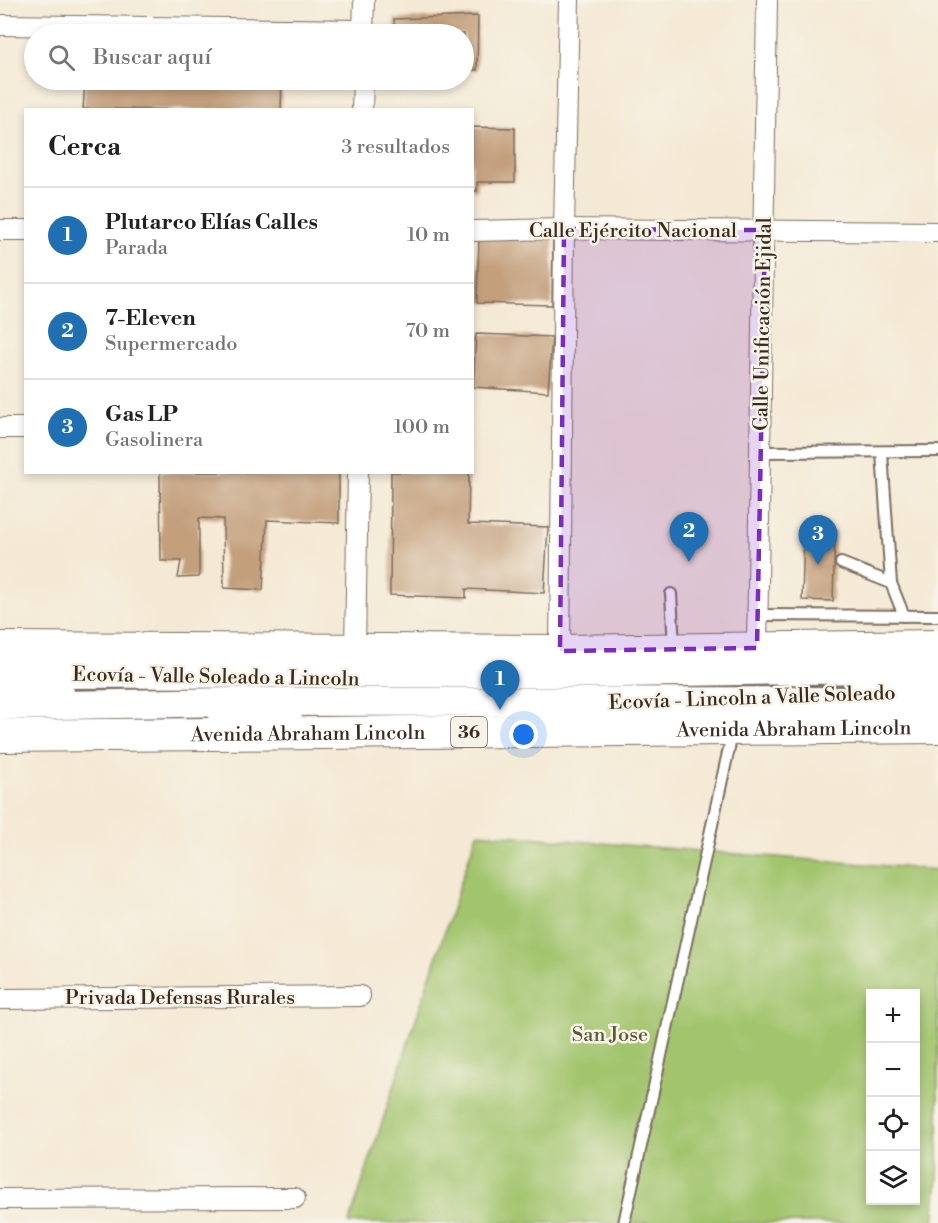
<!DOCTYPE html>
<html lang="es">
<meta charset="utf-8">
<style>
body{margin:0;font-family:"Libre Bodoni",serif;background:#f6f6f6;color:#202124}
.controls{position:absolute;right:18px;bottom:18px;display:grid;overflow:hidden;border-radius:0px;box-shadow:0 3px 9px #0003}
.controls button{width:54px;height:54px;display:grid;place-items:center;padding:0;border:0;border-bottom:2px solid #e0e0e0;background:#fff;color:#202124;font:30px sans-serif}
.you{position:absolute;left:524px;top:735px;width:21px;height:21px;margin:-15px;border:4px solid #fff;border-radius:50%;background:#1a73e8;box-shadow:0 0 0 9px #1a73e833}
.badge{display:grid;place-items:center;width:39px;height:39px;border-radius:50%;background:#1f6fb2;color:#fff;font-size:20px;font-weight:700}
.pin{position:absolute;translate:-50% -50px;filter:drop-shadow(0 2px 3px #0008)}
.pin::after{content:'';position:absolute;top:32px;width:21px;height:18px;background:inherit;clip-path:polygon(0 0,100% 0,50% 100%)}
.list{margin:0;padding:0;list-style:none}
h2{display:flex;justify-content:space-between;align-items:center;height:78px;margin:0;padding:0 24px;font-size:26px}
h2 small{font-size:20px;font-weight:400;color:#757577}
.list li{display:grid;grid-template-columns:39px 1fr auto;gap:18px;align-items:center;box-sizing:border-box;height:96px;padding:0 24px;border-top:2px solid #e0e0e0}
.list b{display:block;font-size:22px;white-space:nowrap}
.list p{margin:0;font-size:20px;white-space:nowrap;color:#757577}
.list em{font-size:20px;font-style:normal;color:#757577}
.icon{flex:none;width:33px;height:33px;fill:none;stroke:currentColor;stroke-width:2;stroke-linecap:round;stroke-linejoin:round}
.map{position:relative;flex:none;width:938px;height:1223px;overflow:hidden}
.search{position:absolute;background:#fff;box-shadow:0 3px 9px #0003;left:24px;top:24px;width:450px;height:66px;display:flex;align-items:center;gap:15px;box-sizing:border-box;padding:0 21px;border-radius:33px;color:#757577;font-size:22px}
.panel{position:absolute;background:#fff;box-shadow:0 3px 9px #0003;left:24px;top:108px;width:450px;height:366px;border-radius:0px}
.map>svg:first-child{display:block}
</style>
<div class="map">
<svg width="938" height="1223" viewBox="0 0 938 1223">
<rect width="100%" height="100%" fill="#f7f3e8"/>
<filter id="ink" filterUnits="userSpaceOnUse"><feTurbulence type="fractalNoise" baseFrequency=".0167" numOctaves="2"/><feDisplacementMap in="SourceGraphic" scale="12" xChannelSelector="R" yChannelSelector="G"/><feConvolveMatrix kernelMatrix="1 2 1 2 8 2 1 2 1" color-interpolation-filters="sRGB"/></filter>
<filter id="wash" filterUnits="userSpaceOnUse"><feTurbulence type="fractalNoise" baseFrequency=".008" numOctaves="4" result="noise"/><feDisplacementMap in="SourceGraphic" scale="24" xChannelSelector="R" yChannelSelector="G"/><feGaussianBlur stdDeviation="1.35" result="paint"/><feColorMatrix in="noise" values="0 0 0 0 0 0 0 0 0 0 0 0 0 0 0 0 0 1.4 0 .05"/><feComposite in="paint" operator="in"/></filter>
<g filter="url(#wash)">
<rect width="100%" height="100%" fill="#f4e9d4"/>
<path fill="#a2c46d" stroke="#6e7746" stroke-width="1.5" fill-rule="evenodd" d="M477,833L938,870V1175L934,1223H349ZM870,994H916V1200H870Z"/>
<g id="blocks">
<g fill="#c39f7c">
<polygon points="478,16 477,70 464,70 464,34 395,34 394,19"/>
<polygon points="85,80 282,80 281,110 83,109"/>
<polygon points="472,127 515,128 515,182 477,182 477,191 472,191"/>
<polygon points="479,235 553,237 552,305 477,303"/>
<polygon points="476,334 552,337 548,392 473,387"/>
<polygon points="160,472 339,472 339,523 267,520 263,590 224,588 223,519 199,518 199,577 178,578 181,561 161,561"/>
<polygon points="391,472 469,472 468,524 548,527 544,593 466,589 466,598 390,595"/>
<polygon points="804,531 835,531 833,601 802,600"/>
</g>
</g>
</g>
<g filter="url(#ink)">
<use href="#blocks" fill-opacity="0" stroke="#7c6d5e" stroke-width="1.5"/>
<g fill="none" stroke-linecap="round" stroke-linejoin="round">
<g stroke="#7c6d5e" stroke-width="14">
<g id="service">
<polyline points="760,452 938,451"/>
<polyline points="882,453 891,583 904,616"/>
<polyline points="841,563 891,583"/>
<polyline points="671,594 674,646"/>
<polyline points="758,615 938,616"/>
<polyline points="854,687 938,684"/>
<polyline points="0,690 69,691"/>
<polyline points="213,716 297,718"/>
<polyline points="624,1223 733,730"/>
</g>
</g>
<g stroke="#7c6d5e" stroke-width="22">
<g id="minor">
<polyline points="0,25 363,30"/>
<polyline points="363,34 364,0"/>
<polyline points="362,110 363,80"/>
<polyline points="0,230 26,230"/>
<polyline points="472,231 564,229 938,232"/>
<polyline points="0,428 26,428"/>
<polyline points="757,648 767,0"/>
<polyline points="355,650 358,472"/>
<polyline points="560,651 564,229 569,0"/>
<polyline points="0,999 360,996"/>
<polyline points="0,1199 295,1198"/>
</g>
</g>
<g stroke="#7c6d5e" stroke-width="32">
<g id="secondary">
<polyline points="0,674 618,673 938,668"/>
<polyline points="0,706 234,702 938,701"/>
</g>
</g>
<g stroke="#7c6d5e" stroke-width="34">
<g id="primary">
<polyline points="0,648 560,651 938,646"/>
<path id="s1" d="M0,736L938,727"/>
</g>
</g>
<use href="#service" stroke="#fff" stroke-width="10"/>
<use href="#minor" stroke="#fff" stroke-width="20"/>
<use href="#secondary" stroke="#fff" stroke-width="28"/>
<use href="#primary" stroke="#fff" stroke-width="32"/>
</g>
</g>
<path fill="#7b2cbf" fill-opacity="0.2" stroke="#7b2cbf" stroke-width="4.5" stroke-dasharray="12 8" stroke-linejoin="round" d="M564,229L765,230L757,648L560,651Z"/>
<g text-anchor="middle" stroke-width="5" stroke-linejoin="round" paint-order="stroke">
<rect fill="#f7f3e8" stroke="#73665b" stroke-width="1.5" x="451" y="717" width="36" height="30" rx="4.5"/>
<g font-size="18" font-weight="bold" fill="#3b2a1e">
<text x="469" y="738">36</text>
</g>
<g font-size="20" fill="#3b2a1e" stroke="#f7f3e8">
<text x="633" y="237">Calle Ejército Nacional</text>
<text transform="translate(762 324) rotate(-89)" y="7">Calle Unificación Ejidal</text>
<text transform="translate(216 676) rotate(1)" y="7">Ecovía - Valle Soleado a Lincoln</text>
<text transform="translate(752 697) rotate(-2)" y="7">Ecovía - Lincoln a Valle Soleado</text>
<text dy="7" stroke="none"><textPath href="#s1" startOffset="794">Avenida Abraham Lincoln</textPath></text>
<text dy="7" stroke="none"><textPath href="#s1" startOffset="308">Avenida Abraham Lincoln</textPath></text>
<text x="180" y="1004">Privada Defensas Rurales</text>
</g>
<g font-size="20" fill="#5a5836" stroke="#f7f3e8">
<text x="610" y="1041">San Jose</text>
</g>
</g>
</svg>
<div class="controls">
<button>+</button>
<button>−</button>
<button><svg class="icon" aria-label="locate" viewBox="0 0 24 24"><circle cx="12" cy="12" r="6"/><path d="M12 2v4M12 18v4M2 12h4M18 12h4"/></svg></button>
<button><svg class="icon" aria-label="layers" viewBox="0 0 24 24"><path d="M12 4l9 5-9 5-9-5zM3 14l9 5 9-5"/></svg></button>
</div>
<div class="you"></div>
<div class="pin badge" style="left:500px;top:710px">1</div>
<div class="pin badge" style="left:689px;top:562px">2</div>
<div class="pin badge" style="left:818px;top:565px">3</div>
<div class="search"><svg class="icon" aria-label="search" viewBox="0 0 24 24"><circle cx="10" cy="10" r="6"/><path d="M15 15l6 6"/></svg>Buscar aquí</div>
<section class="panel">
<h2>Cerca<small>3 resultados</small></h2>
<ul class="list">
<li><span class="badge">1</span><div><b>Plutarco Elías Calles</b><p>Parada</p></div><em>10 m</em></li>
<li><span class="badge">2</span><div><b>7-Eleven</b><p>Supermercado</p></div><em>70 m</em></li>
<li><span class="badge">3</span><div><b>Gas LP</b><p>Gasolinera</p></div><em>100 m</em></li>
</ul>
</section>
</div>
